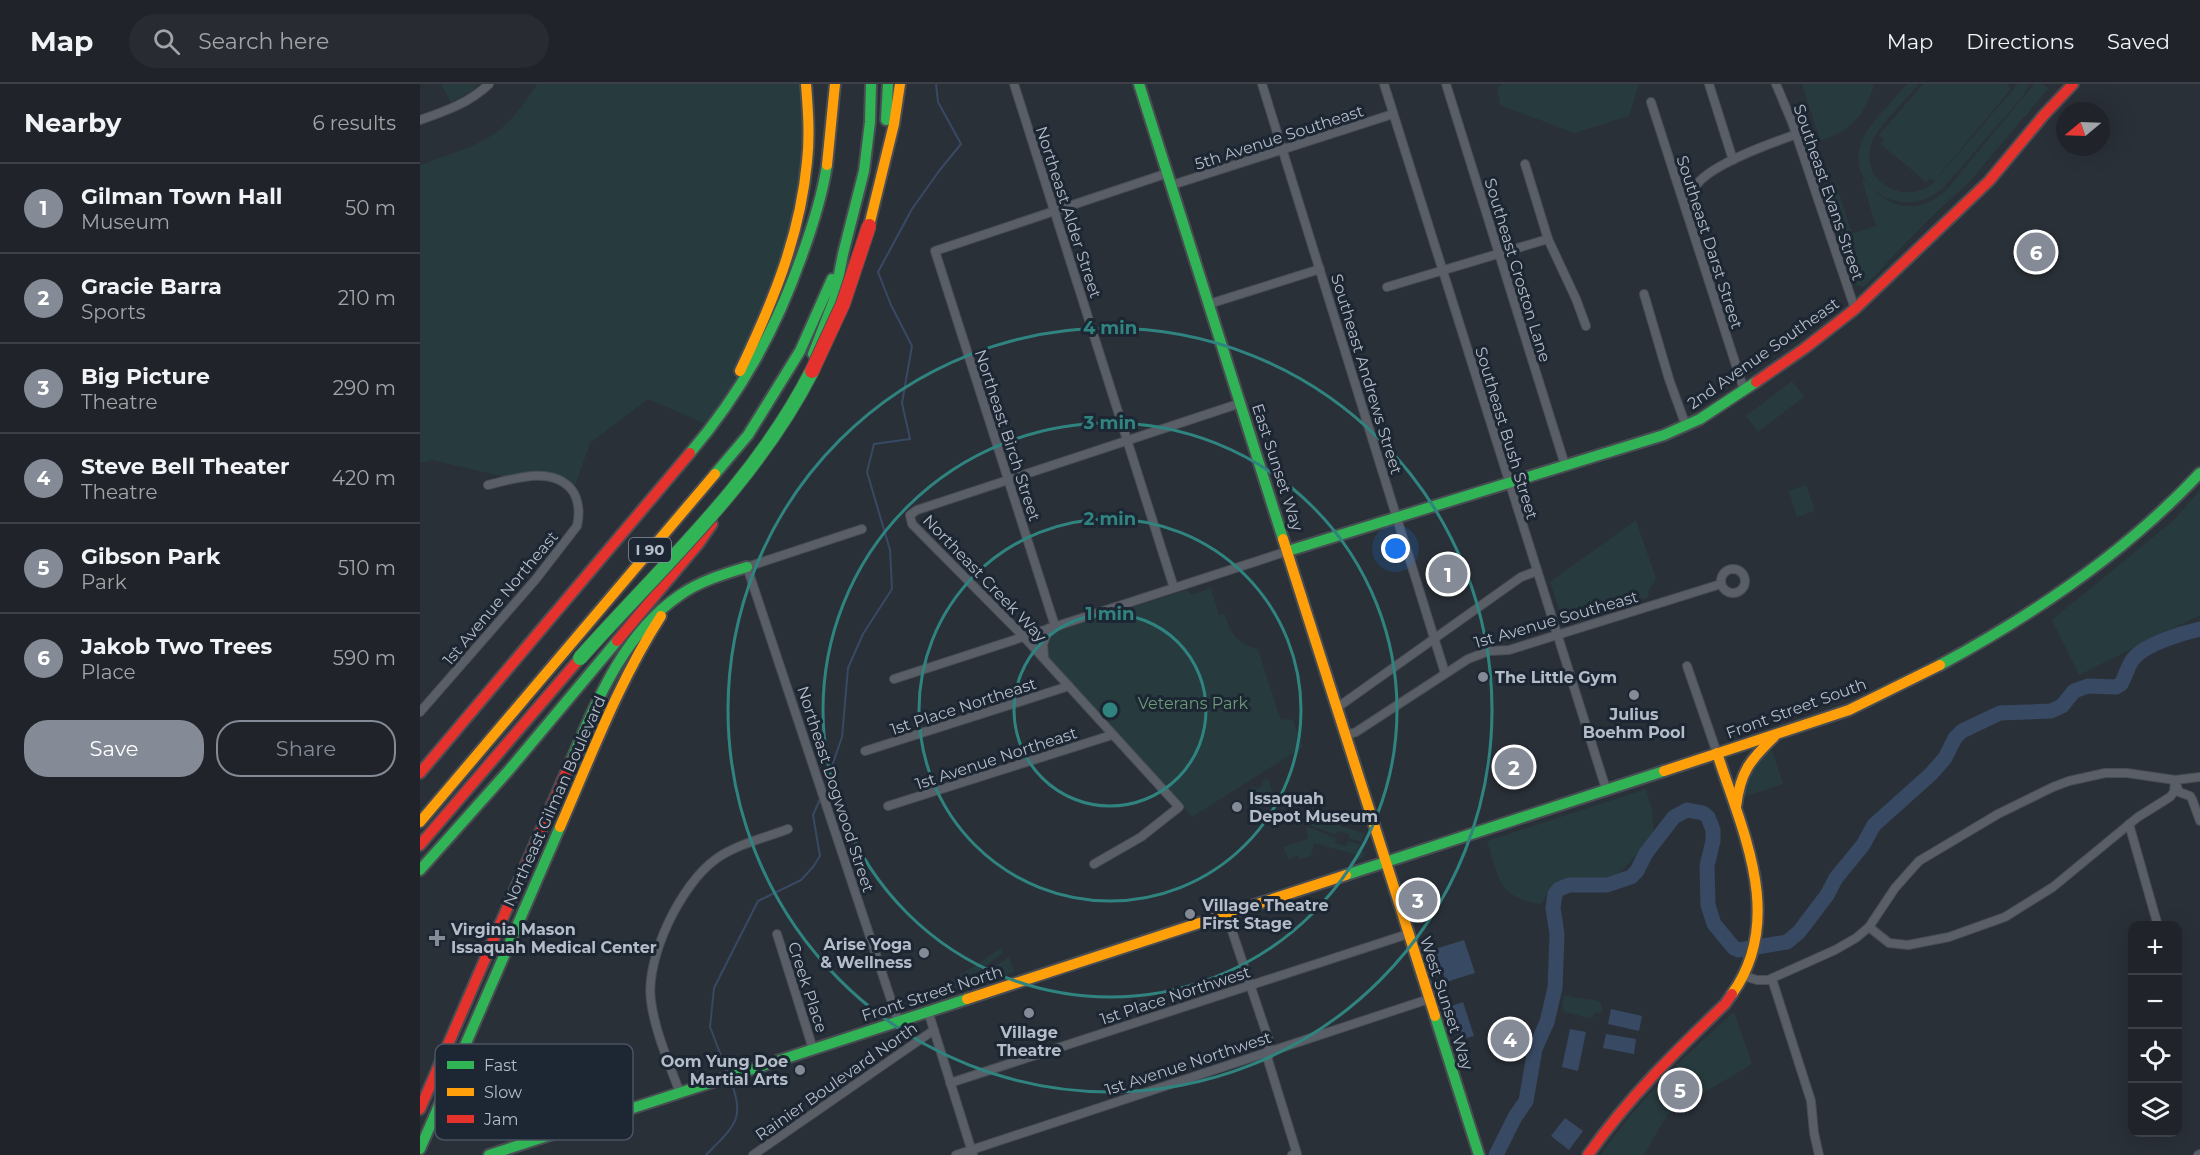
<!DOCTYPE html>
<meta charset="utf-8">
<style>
body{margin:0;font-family:Montserrat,sans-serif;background:#282c32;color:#f1f3f6}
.controls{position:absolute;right:18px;bottom:18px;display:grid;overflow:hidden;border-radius:12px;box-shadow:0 6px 24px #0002}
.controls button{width:54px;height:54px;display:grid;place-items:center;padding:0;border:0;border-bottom:2px solid #3d4147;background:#20242a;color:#f1f3f6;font:30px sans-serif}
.compass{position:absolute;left:1636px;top:18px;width:54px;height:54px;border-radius:50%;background:#20242a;box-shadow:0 6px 24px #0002;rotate:251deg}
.you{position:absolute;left:976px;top:465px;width:21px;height:21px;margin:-15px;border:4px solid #fff;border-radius:50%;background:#1a73e8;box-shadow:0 0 0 9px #1a73e833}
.badge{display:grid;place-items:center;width:39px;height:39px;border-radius:50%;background:#848b96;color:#fff;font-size:20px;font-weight:700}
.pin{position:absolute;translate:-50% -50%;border:3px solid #fff;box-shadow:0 2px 6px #0006}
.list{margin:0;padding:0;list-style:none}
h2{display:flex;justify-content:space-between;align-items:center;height:78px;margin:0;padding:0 24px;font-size:26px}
h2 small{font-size:20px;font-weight:400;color:#a2a4a8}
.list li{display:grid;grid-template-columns:39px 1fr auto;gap:18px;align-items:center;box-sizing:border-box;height:90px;padding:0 24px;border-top:2px solid #3d4147}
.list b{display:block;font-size:22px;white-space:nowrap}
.list p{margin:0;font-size:20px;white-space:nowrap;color:#a2a4a8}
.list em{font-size:20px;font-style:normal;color:#a2a4a8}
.actions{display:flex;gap:12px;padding:18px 24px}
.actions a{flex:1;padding:14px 0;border:2px solid #848b96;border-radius:24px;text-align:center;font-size:21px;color:#848b96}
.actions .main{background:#848b96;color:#fff}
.icon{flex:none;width:33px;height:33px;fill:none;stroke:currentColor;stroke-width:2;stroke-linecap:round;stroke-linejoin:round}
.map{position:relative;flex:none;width:1780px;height:1071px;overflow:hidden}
header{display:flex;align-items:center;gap:36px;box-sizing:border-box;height:84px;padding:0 30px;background:#20242a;border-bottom:2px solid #3d4147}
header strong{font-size:28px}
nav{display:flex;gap:33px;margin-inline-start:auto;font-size:21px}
.search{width:420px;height:54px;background:#282c32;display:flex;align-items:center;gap:15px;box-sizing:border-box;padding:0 21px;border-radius:33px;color:#a2a4a8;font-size:22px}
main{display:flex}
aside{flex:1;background:#20242a}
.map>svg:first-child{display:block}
</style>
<header>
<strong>Map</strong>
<div class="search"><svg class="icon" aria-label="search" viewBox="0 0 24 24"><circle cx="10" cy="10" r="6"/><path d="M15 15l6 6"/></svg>Search here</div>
<nav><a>Map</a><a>Directions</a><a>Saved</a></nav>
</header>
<main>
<aside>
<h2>Nearby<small>6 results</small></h2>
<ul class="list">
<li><span class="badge">1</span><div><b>Gilman Town Hall</b><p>Museum</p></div><em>50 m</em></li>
<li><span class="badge">2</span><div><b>Gracie Barra</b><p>Sports</p></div><em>210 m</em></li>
<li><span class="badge">3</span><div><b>Big Picture</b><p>Theatre</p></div><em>290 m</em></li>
<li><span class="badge">4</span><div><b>Steve Bell Theater</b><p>Theatre</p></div><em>420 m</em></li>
<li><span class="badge">5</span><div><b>Gibson Park</b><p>Park</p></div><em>510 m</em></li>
<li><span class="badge">6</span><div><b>Jakob Two Trees</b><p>Place</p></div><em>590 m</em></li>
</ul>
<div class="actions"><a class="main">Save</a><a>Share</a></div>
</aside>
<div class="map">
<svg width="1780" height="1071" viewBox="0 0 1780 1071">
<rect width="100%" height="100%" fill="#2a3038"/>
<g fill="#273a3e">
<polygon points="21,0 58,0 52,7 31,18"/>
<path d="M117,0H379L383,47L375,133L323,282L292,343L228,315L170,359L153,408L137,394L94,395L12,376L0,379V81C59,60 82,57 117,0Z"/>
<polygon points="1082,0 1219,0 1209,32 1154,49 1080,21 1077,5"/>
<path d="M1382,0H1454C1446,30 1431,48 1400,56Z"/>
<path d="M1487,0H1499C1487,15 1459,41 1452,58C1438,95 1480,122 1511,101L1598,0H1610L1602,13L1524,103C1484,141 1421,101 1443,54C1449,41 1476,13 1487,0Z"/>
<polygon points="1503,0 1587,0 1591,5 1514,97 1510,94 1506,98 1461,60 1464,55 1459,51"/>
<path d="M1614,0H1623L1628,5L1550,97L1503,141L1444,203L1436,201L1432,195L1403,106L1404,102L1415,97L1432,150L1456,142L1442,97L1445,96C1467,125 1499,133 1527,105Z"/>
<polygon points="1372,297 1384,313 1338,348 1326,332"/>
<polygon points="1386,401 1395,427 1377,433 1369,407"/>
<polygon points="1780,406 1780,531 1659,591 1632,536 1753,437"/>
<polygon points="1216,436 1236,495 1228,508 1229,513 1144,541 1130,498"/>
<path d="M791,504L799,531H805C811,550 817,560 838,565L859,631L861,635L873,636L883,663L772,733L659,611L628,573L626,570V557L634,548L767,506L772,511Z"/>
<path d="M1352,666L1363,700L1323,713C1325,691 1334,678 1352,666Z"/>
<polygon points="848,694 854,713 856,713 858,718 843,723 830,704 833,703 837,705 843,701 842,697"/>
<path d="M1226,705L1232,726L1234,752C1227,759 1200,791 1194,792C1176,797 1150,790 1134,801C1126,807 1127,815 1121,820C1076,813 1080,795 1067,757Z"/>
<polygon points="897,724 900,726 901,737 904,739 909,737 911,740 919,740 920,742 944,749 942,758 929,754 930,750 918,747 916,751 886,740 886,736 890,734 888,727"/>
<polygon points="886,742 916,754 915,759 926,762 928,757 939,760 940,766 945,768 944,773 936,777 937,771 894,759 891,772 879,775 877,771 869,776 863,763 885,756 888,753"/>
<polygon points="581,864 583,869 528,910 495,921"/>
<polygon points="589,873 594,888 540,906"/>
<path d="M1146,911C1156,916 1168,913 1180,918L1183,926L1179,930L1175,928L1173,933L1169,934L1144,928L1142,923L1144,912Z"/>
<path d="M1314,928L1332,980L1247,1031L1224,1071H1181C1219,1015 1264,973 1314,928Z"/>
</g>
<g fill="#384963">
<polygon points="1044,856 1055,889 1026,898 1015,865"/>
<polygon points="1043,918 1054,952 1039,956 1029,923"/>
<polygon points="1191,925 1222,932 1219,947 1188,940"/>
<polygon points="1150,945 1166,948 1158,987 1142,983"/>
<polygon points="1186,950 1216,955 1214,970 1183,964"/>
<polygon points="1145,1034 1163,1047 1149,1066 1131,1052"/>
</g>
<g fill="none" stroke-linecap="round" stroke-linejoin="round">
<g stroke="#384963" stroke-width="2">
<polyline points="403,708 422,653 428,584 443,550 472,505 470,466 447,388 454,360 490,355 482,319 492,262 471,221 458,188 492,125 519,87 541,60 518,18 516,0"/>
<polyline points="308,990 290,943 294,904 338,817 381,796 393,783 400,772 393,731 401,713"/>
<path d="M286,1071C313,1043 327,1035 310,996"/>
</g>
<path stroke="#384963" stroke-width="15" d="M1076,1071L1095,1033L1106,1017L1115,965L1127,938L1135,904L1137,850L1133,824L1135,810L1139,805L1149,801H1187L1211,793L1217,787L1226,769L1254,733L1267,726L1283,729L1288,733L1293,746V757L1287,782L1288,821L1294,840L1314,864L1319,866L1367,858L1379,848L1407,811L1416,794L1443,761L1454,741L1511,690L1525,674L1535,654L1542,647L1580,629L1631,627L1642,622L1654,607L1668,602L1696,603L1701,600C1706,592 1707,582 1714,574C1726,560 1762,549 1780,545"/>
<g stroke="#484c53" stroke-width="10">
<g id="street">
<polyline points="594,0 754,504"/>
<polyline points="842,0 1025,589"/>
<polyline points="964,0 1186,705"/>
<polyline points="1026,0 1145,381"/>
<polyline points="1289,0 1313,76"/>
<polyline points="1356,0 1372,38 1435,225"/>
<polyline points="1231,18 1324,306"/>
<path d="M0,36C26,27 49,19 69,0"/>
<polyline points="1105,80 1128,155 1156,215 1166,242"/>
<polyline points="752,101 973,30"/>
<path d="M1268,125C1268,116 1271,107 1277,100C1294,79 1351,59 1377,50"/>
<polyline points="967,203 1128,155"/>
<polyline points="1224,210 1249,295 1266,342"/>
<polyline points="789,220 900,185"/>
<polyline points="442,445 327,483 478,937"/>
<circle cx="1313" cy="497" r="12"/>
<polyline points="635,542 515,167 748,89"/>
<polyline points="624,574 623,560 629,544"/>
<polyline points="1267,582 1297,669"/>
<polyline points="474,595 868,467"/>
<polyline points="918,623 1101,493 1117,487"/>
<path d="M0,628L116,495L157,442C160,430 159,416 152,406C132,381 93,395 68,401"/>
<polyline points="927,651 936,648 1048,575 1069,567 1089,566 1301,500"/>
<polyline points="445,667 649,602"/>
<polyline points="1756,700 1759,708 1770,712 1772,715 1780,737"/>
<polyline points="468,722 692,651"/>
<polyline points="1709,740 1738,842"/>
<polyline points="674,780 721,753 759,723 604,553 492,440 490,431 497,426 821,319"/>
<polyline points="806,829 849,957 848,976 877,1070 872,1071"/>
<polyline points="1449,843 1469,859 1488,861 1529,853 1585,833 1633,803 1718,733 1750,713 1754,708 1755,696"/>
<polyline points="357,850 393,965"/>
<polyline points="1324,892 1337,896 1348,896 1415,866 1436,854 1449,843 1475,804 1499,777 1578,730 1633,703 1649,697 1685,689 1707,689 1755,696 1780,693"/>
<polyline points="1352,895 1391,1017 1394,1049 1399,1071"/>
<polyline points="508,927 553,1071"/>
<polyline points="530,999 988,850"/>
<path d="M260,1009C249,979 235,948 231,917C225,874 261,800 296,775C317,760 345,754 368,745"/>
<polyline points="333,1071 514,946"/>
<polyline points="536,1071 1009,915"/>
<polyline points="1778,1071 1780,1070"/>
</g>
</g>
<g stroke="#484c53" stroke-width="14">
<g id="fast">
<polyline points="719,0 863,455"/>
<polyline points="466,36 468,0"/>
<polyline points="393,270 414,216 423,170 444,87 450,38 451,0"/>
<path d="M270,369C321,309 355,247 381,174C392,144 402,113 407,81"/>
<polyline points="295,390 328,351 380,267 412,195"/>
<polyline points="868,467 1244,351 1280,335 1336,298"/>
<path d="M1520,581C1613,531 1707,467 1780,389"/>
<path d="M151,677C177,617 203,550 260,511C280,497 304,490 327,483"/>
<polyline points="0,786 89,686 197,557"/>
<polyline points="926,791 1244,687"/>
<polyline points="1015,932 1059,1071"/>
<polyline points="0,1065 140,743"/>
<polyline points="69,1071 547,915"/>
</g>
</g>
<g stroke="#484c53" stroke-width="14">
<g id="slow">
<polyline points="407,81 415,0"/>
<polyline points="449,142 474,40 480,0"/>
<path d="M320,287C352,220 380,153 387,78C390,52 388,26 386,0"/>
<polyline points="863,455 1015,932"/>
<path d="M1297,669C1322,747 1366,834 1312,910"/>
<polyline points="1244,687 1429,626 1520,581"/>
<path d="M1316,723C1320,688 1330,676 1354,653"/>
<polyline points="0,738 295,390"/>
<path d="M140,743C171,672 199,597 241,532"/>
<polyline points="547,915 926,791"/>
</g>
</g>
<g stroke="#484c53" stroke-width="14">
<g id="jam">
<polyline points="1336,298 1385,264 1435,225 1569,97 1623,32 1653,0"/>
<polyline points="197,557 279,459 292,440"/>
<polyline points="0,689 270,369"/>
<polyline points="0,761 160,574"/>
<polyline points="0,1025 151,677"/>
<path d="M1168,1071C1209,1013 1254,969 1305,920L1312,910"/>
</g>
</g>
<use href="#street" stroke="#5a5e66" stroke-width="8"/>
<use href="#fast" stroke="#30b455" stroke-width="10"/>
<use href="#slow" stroke="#ff9f0a" stroke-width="10"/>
<use href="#jam" stroke="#e5322d" stroke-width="10"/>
<g stroke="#474c53" stroke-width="16" stroke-linecap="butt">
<path id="fast-bridge" d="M160,574C242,482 335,399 392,287"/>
</g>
<g stroke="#474c53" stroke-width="16" stroke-linecap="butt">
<polyline id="jam-bridge" points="392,287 423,220 449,142"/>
</g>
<use href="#fast-bridge" stroke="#30b455" stroke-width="14"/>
<use href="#jam-bridge" stroke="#e5322d" stroke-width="14"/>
</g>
<g fill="none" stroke="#308480" stroke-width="3">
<circle cx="690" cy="626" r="96"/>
<circle cx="690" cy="626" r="191"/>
<circle cx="690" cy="626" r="287"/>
<circle cx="690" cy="626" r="382"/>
</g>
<g fill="#848b96" stroke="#1d2633" stroke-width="2">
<circle cx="1063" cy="593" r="6"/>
<circle cx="1214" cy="611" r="6"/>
<circle cx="817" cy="723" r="6"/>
<circle cx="770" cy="830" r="6"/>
<path d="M14 845h6v6h6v6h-6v6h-6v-6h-6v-6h6z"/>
<circle cx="504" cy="869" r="6"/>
<circle cx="609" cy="929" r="6"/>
<circle cx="380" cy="986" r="6"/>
</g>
<g text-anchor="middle" stroke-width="6" stroke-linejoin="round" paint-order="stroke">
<rect fill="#1d2633" stroke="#878f9c" stroke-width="1.5" x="209" y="454" width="42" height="24" rx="4.5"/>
<g font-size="15" font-weight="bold" fill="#b4bcc9">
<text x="230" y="471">I 90</text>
</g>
<g font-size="16" fill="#b4bcc9" stroke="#1d2633">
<text transform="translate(859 53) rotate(-18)" y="6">5th Avenue Southeast</text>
<text transform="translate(1409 108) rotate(71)" y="6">Southeast Evans Street</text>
<text transform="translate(649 128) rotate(72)" y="6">Northeast Alder Street</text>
<text transform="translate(1290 158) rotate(72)" y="6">Southeast Darst Street</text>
<text transform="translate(1098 186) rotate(73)" y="6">Southeast Croston Lane</text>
<text transform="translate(1343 269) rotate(-35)" y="6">2nd Avenue Southeast</text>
<text transform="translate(947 290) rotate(73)" y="6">Southeast Andrews Street</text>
<text transform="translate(1087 349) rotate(73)" y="6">Southeast Bush Street</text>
<text transform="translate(588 351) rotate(72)" y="6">Northeast Birch Street</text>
<text transform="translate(858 383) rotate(72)" y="6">East Sunset Way</text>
<text transform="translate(565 494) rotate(46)" y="6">Northeast Creek Way</text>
<text transform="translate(80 514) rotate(-50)" y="6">1st Avenue Northeast</text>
<text transform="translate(1136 535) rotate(-16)" y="6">1st Avenue Southeast</text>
<text transform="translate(543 622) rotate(-18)" y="6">1st Place Northeast</text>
<text transform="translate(1376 624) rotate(-20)" y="6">Front Street South</text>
<text transform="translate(576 674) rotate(-18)" y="6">1st Avenue Northeast</text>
<text transform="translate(416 705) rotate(72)" y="6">Northeast Dogwood Street</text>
<text transform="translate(134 717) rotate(-66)" y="6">Northeast Gilman Boulevard</text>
<text transform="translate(388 903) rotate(72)" y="6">Creek Place</text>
<text transform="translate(512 909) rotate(-18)" y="6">Front Street North</text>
<text transform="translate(755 911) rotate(-18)" y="6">1st Place Northwest</text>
<text transform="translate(1027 919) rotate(72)" y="6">West Sunset Way</text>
<text transform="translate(768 979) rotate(-18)" y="6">1st Avenue Northwest</text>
<text transform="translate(416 997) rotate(-35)" y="6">Rainier Boulevard North</text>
</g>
<g font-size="16" font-weight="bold" fill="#b4bcc9" stroke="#1d2633" text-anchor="start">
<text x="1075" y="599">The Little Gym</text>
<text x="1214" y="636" text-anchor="middle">Julius<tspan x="1214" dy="18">Boehm Pool</tspan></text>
<text x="829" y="720">Issaquah<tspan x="829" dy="18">Depot Museum</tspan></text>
<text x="782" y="827">Village Theatre<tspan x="782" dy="18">First Stage</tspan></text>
<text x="31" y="851">Virginia Mason<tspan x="31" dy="18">Issaquah Medical Center</tspan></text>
<text x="492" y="866" text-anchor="end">Arise Yoga<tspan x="492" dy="18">&amp; Wellness</tspan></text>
<text x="609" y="954" text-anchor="middle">Village<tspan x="609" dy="18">Theatre</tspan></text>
<text x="368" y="983" text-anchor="end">Oom Yung Doe<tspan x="368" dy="18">Martial Arts</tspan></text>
</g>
<g font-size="16" fill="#6b9a76" stroke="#1d2633">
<text x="773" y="625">Veterans Park</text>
</g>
</g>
<rect x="15" y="960" width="198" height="96" rx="9" fill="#1d2633" stroke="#4a5360" stroke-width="1.5"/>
<rect x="27" y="977" width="27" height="8" fill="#30b455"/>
<rect x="27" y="1004" width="27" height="8" fill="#ff9f0a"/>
<rect x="27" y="1031" width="27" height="8" fill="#e5322d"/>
<g font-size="16" fill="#b4bcc9">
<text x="64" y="987">Fast</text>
<text x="64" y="1014">Slow</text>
<text x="64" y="1041">Jam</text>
</g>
<circle cx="690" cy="626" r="9" fill="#308480" stroke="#1d2633" stroke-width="3"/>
<g font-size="18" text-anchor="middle" font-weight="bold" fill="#308480" stroke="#1d2633" stroke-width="6" stroke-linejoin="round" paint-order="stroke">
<text x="690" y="250">4 min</text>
<text x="690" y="345">3 min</text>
<text x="690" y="441">2 min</text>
<text x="690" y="536">1 min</text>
</g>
</svg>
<div class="controls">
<button>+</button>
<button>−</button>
<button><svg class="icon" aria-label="locate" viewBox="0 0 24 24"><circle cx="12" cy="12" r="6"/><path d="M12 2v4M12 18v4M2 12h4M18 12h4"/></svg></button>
<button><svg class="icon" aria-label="layers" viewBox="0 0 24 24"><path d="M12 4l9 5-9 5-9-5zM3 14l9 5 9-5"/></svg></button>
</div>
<svg class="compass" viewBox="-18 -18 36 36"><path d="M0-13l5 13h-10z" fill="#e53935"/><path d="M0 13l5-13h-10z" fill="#a2a4a8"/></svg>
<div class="you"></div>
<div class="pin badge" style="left:1028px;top:490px">1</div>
<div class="pin badge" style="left:1094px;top:683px">2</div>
<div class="pin badge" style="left:998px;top:816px">3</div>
<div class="pin badge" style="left:1090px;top:955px">4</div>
<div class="pin badge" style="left:1260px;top:1006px">5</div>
<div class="pin badge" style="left:1616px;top:168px">6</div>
</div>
</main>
